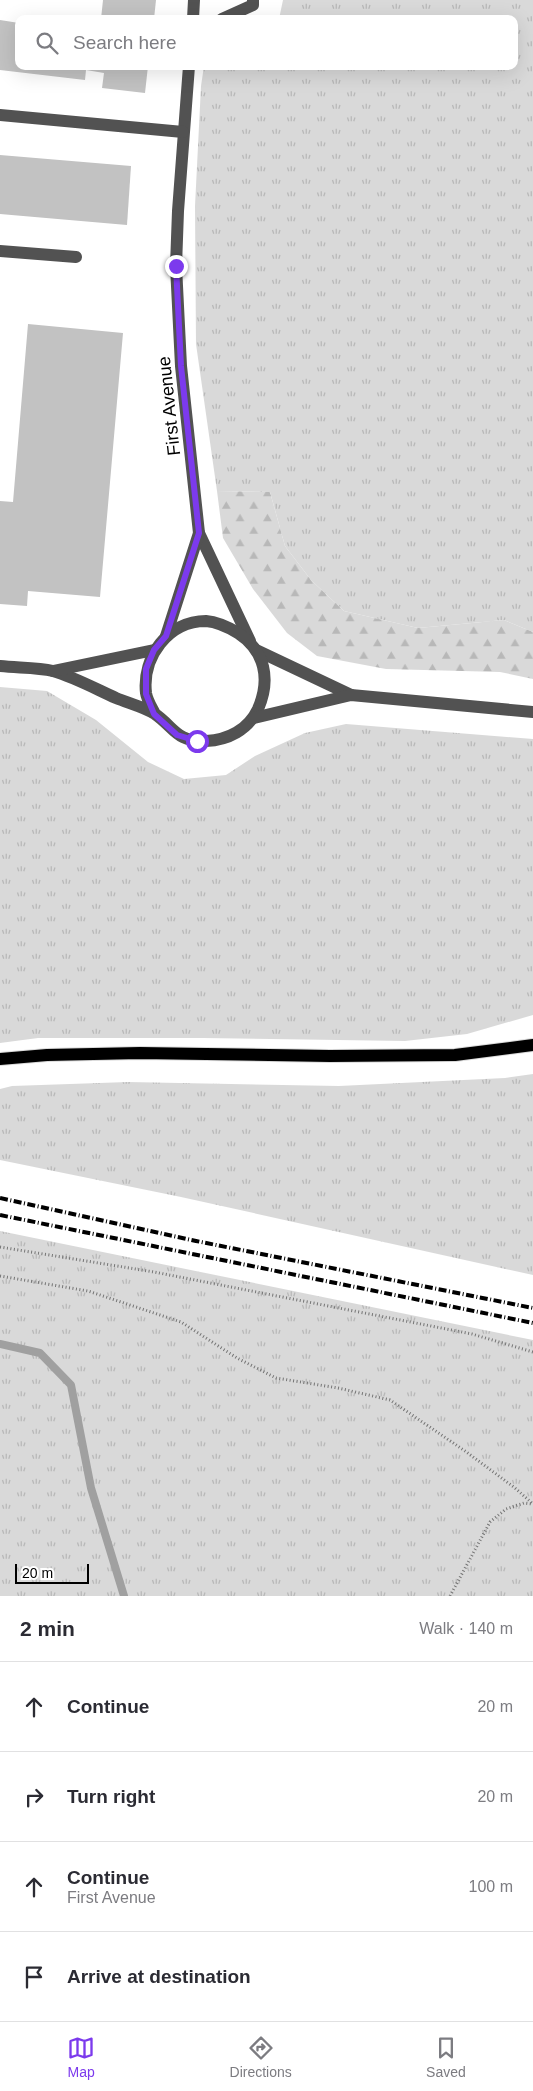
<!DOCTYPE html>
<meta charset="utf-8">
<style>
body{margin:0;font-family:Arial,sans-serif;background:#f7f7f7;color:#2b2b33}
.scale{position:absolute;left:15px;bottom:12px;width:74px;box-sizing:border-box;padding-left:5px;border:2px solid #000;border-top:0;font-size:14px;line-height:18px;white-space:nowrap;color:#000;-webkit-text-stroke:4px #fff;paint-order:stroke}
.stop{position:absolute;width:15px;height:15px;margin:-11px;border:4px solid #7c3aed;border-radius:50%;background:#fff}
.stop.end{background:#7c3aed;border-color:#fff;box-shadow:0 1px 5px #0008}
.list{margin:0;padding:0;list-style:none}
h2{display:flex;justify-content:space-between;align-items:center;height:65px;margin:0;padding:0 20px;font-size:21px}
h2 small{font-size:16px;font-weight:400;color:#7c7c81}
.list li{display:grid;grid-template-columns:32px 1fr auto;gap:15px;align-items:center;box-sizing:border-box;height:90px;padding:0 20px;border-top:1px solid #e1e1e2}
.list b{display:block;font-size:19px;white-space:nowrap}
.list p{margin:0;font-size:16px;white-space:nowrap;color:#7c7c81}
.list em{font-size:16px;font-style:normal;color:#7c7c81}
.icon{flex:none;width:28px;height:28px;fill:none;stroke:currentColor;stroke-width:2;stroke-linecap:round;stroke-linejoin:round}
.map{position:relative;flex:none;width:533px;height:1596px;overflow:hidden}
.search{position:absolute;background:#fff;box-shadow:0 5px 20px #0002;left:15px;right:15px;top:15px;height:55px;display:flex;align-items:center;gap:12px;box-sizing:border-box;padding:0 18px;border-radius:10px;color:#7c7c81;font-size:19px}
.sheet{height:425px;background:#fff}
nav{display:flex;justify-content:space-around;align-items:center;box-sizing:border-box;height:70px;border-top:1px solid #e1e1e2;background:#fff;font-size:14px;color:#7c7c81}
nav a{display:grid;justify-items:center;gap:2px}
nav .on{color:#7c3aed}
.map>svg:first-child{display:block}
</style>
<div class="map">
<svg width="533" height="1596" viewBox="0 0 533 1596">
<defs>
<pattern id="grass-tufts" width="24" height="20" patternUnits="userSpaceOnUse" patternTransform="scale(1.25)"><rect width="24" height="20" fill="#d9d9d9"/><path d="M3 7l-1-3M5 7V3M7 7l1-3M15 17l-1-3M17 17v-4M19 17l1-3" fill="none" stroke="#b8b8b8"/></pattern>
<pattern id="forest-firs" width="22" height="20" patternUnits="userSpaceOnUse" patternTransform="scale(1.25)"><rect width="22" height="20" fill="#d9d9d9"/><path d="M5 1l3.5 6h-7zM16 11l3.5 6h-7z" fill="#b8b8b8"/></pattern>
</defs>
<rect width="100%" height="100%" fill="#fff"/>
<g fill="url(#grass-tufts)">
<polygon points="283,0 533,0 533,632 504,620 418,628 344,611 311,580 285,546 270,492 217,491 196,344 195,206 201,86 204,66 514,66 514,19 279,19"/>
<polygon points="0,687 47,691 96,720 148,762 184,779 226,775 255,756 305,733 346,724 533,739 533,1015 467,1034 405,1041 203,1038 38,1038 0,1043"/>
<polygon points="533,1074 533,1275 181,1197 0,1160 0,1089 12,1086 128,1082 339,1086 505,1078"/>
<polygon points="0,1231 533,1340 533,1596 0,1596"/>
</g>
<polygon fill="url(#forest-firs)" points="217,491 270,492 285,546 311,580 344,611 418,628 504,620 533,632 533,679 500,672 386,669 317,656 287,633 253,589 223,538"/>
<g fill="none" stroke-linecap="round" stroke-linejoin="round">
<polyline stroke="#a0a0a0" stroke-width="8" points="0,1344 40,1353 71,1385 91,1488 124,1596"/>
</g>
<g fill="#c2c2c2">
<polygon points="103,0 156,0 154,19 101,19"/>
<polygon points="0,20 19,23 19,66 148,66 145,93 102,88 104,73 86,70 85,80 0,70"/>
<polygon points="0,155 131,166 127,225 0,214"/>
<polygon points="28,324 123,333 100,597 28,591 27,606 0,604 0,501 13,502"/>
</g>
<g fill="none" stroke-linecap="round" stroke-linejoin="round">
<g stroke="#dbdbdb" stroke-width="14">
<polyline id="major" points="0,1059 47,1055 140,1053 330,1056 455,1055 533,1045"/>
</g>
<g stroke="#747474" stroke-width="3" stroke-dasharray="1 2.5" stroke-linecap="butt">
<polyline points="0,1247 154,1272 472,1334 533,1352"/>
<polyline points="0,1276 88,1291 181,1322 237,1358 276,1378 338,1388 390,1400 465,1451 515,1488 533,1504"/>
<polyline points="450,1596 490,1522 506,1509 524,1503 532,1504"/>
</g>
<g stroke="#525252" stroke-width="12">
<polyline points="193,19 194,0"/>
<polyline points="222,19 253,5 253,0"/>
<polyline points="189,66 178,211 176,266 181,366 199,533 250,641"/>
<polyline points="0,115 183,132"/>
<polyline points="0,251 76,257"/>
<polyline points="166,636 199,533"/>
<polyline points="256,650 351,695"/>
<path d="M0,666C17,668 37,667 53,671C74,677 96,689 116,698C128,703 144,707 155,714C175,728 176,742 206,741C228,740 248,730 258,709C271,679 265,651 238,633C228,627 218,622 206,621C168,621 142,657 146,693C147,700 152,708 155,714"/>
<polyline points="53,671 154,650"/>
<polyline points="254,718 351,695 533,712"/>
</g>
<use href="#major" stroke="#000" stroke-width="12"/>
<g stroke="#000" stroke-width="4" stroke-dasharray="8 2.5 1 2.5" stroke-linecap="butt">
<polyline points="0,1198 196,1241 533,1308"/>
<polyline points="0,1215 533,1323"/>
</g>
</g>
<g fill="none" stroke-linecap="round" stroke-linejoin="round">
<polyline stroke="#7c3aed" stroke-width="6" points="176,266 181,366 199,533 166,636 154,650 146,669 146,694 154,714 177,735 197,741"/>
</g>
<g text-anchor="middle" stroke-width="5" stroke-linejoin="round" paint-order="stroke">
<g font-size="18" fill="#000" stroke="#fff">
<text transform="translate(169 406) rotate(-96)" y="6">First Avenue</text>
</g>
</g>
</svg>
<div class="scale">20 m</div>
<div class="stop" style="left:197px;top:741px"></div>
<div class="stop end" style="left:176px;top:266px"></div>
<div class="search"><svg class="icon" aria-label="search" viewBox="0 0 24 24"><circle cx="10" cy="10" r="6"/><path d="M15 15l6 6"/></svg>Search here</div>
</div>
<section class="sheet">
<h2>2 min<small>Walk · 140 m</small></h2>
<ul class="list">
<li><svg class="icon" aria-label="ahead" viewBox="0 0 24 24"><path d="M12 20V5M6 11l6-6 6 6"/></svg><div><b>Continue</b></div><em>20 m</em></li>
<li><svg class="icon" aria-label="right" viewBox="0 0 24 24"><path d="M7 20v-9h11M14 6l5 5-5 5"/></svg><div><b>Turn right</b></div><em>20 m</em></li>
<li><svg class="icon" aria-label="ahead" viewBox="0 0 24 24"><path d="M12 20V5M6 11l6-6 6 6"/></svg><div><b>Continue</b><p>First Avenue</p></div><em>100 m</em></li>
<li><svg class="icon" aria-label="arrive" viewBox="0 0 24 24"><path d="M6 21V4h12l-3 4 3 4H6"/></svg><div><b>Arrive at destination</b></div></li>
</ul>
</section>
<nav>
<a class="on"><svg class="icon" aria-label="map" viewBox="0 0 24 24"><path d="M3 6l6-2 6 2 6-2v14l-6 2-6-2-6 2zM9 4v14M15 6v14"/></svg>Map</a>
<a><svg class="icon" aria-label="directions" viewBox="0 0 24 24"><path d="M12 3l9 9-9 9-9-9zM9 14v-3h6M13 9l2 2-2 2"/></svg>Directions</a>
<a><svg class="icon" aria-label="saved" viewBox="0 0 24 24"><path d="M7 4h10v16l-5-4-5 4z"/></svg>Saved</a>
</nav>
